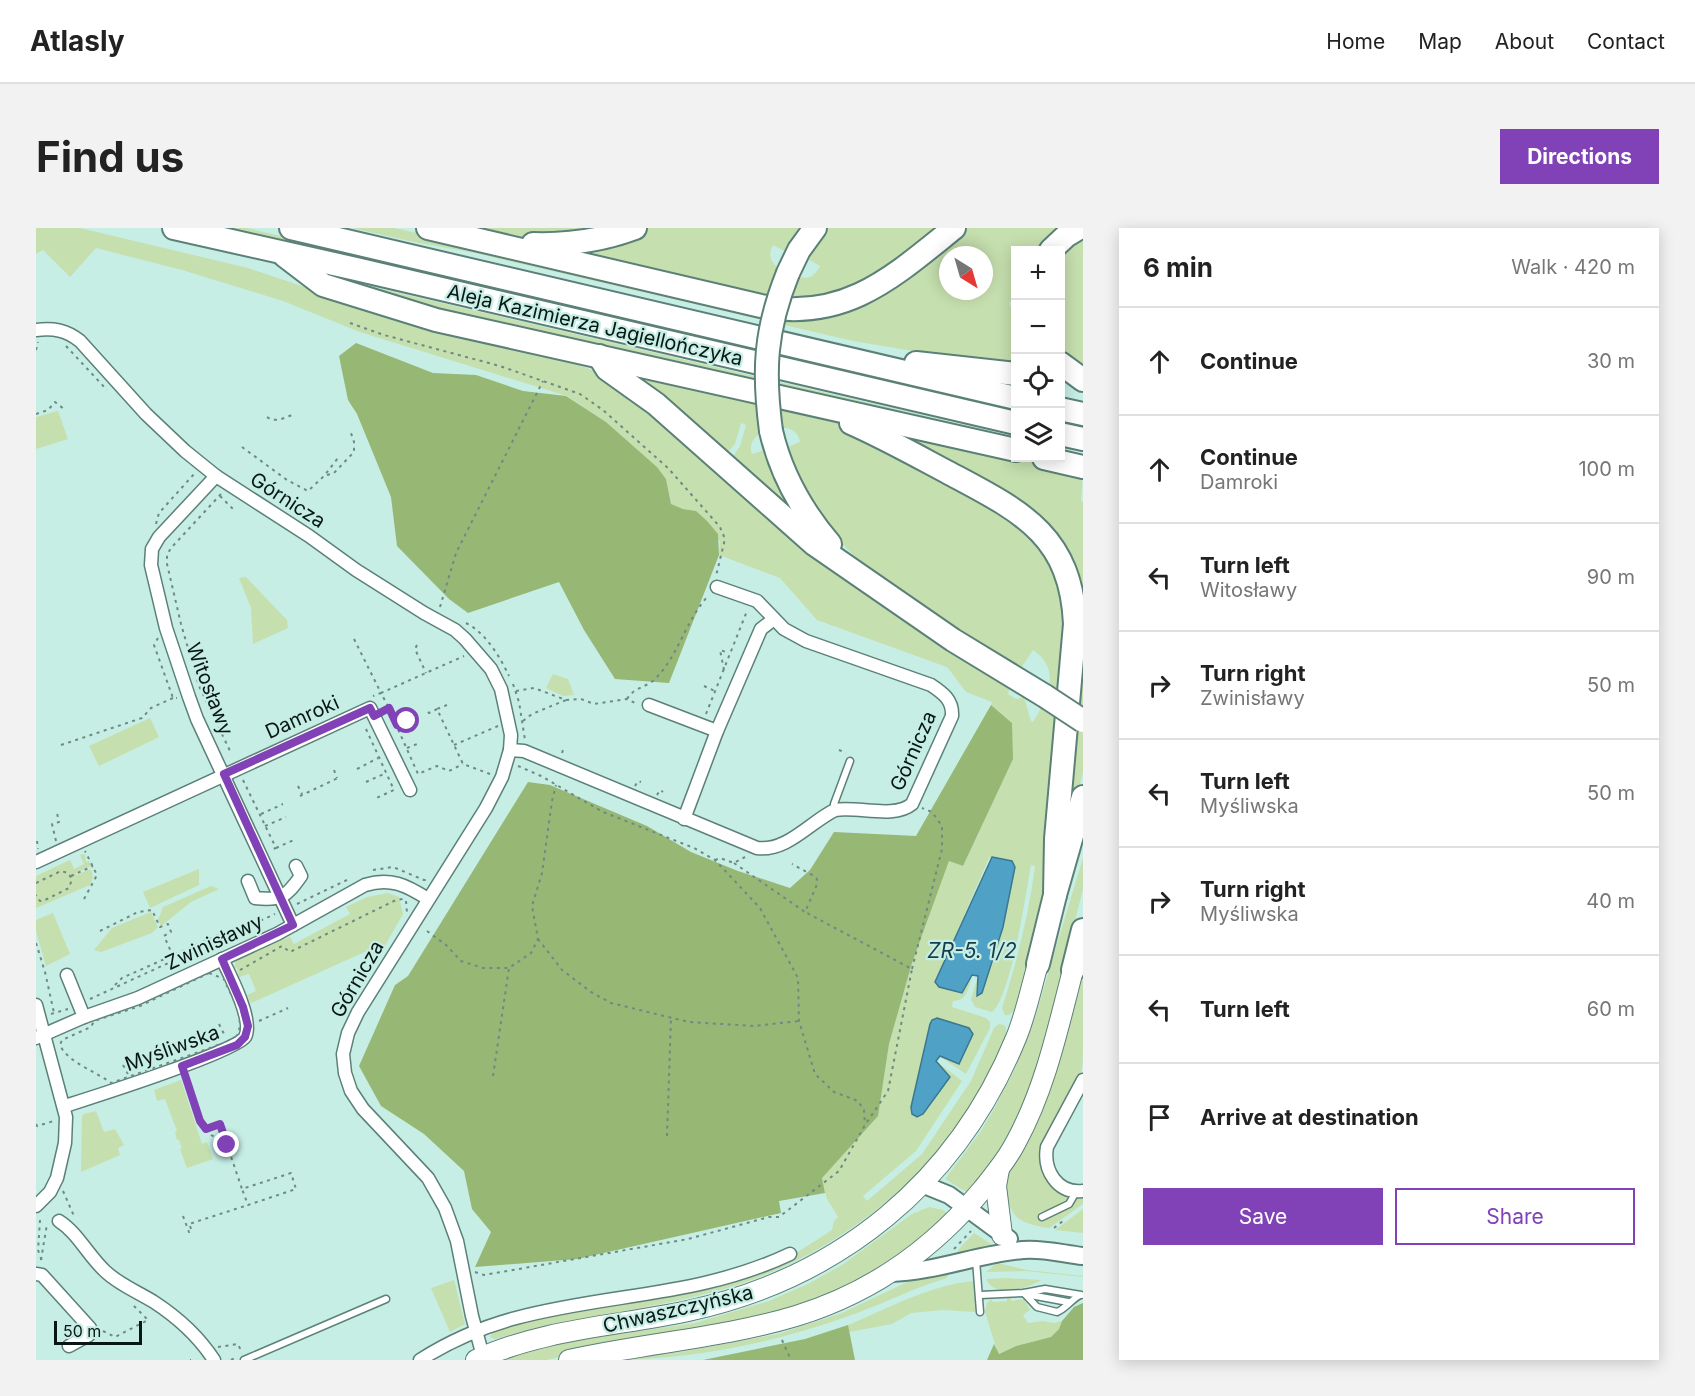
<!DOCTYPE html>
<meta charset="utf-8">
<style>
body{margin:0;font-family:Inter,sans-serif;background:#f2f2f2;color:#222}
.controls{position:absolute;right:18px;top:18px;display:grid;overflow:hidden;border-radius:0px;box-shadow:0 3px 15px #0003}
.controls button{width:54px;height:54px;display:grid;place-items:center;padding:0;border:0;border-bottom:2px solid #e0e0e0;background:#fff;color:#222;font:30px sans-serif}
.compass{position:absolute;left:903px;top:18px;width:54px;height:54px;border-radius:50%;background:#fff;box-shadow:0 3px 15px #0003;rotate:143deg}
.scale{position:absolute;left:18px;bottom:15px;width:88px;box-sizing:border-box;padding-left:6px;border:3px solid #081714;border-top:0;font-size:16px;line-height:21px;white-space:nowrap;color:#081714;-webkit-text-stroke:4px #c6eee5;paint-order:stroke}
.stop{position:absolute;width:18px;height:18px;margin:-14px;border:4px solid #8142b7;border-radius:50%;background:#fff}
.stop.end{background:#8142b7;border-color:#fff;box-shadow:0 2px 6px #0008}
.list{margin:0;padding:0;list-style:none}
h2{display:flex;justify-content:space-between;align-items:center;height:78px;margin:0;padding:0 24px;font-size:26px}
h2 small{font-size:20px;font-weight:400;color:#767676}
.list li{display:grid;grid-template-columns:39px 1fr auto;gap:18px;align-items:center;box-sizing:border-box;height:108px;padding:0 24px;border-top:2px solid #e0e0e0}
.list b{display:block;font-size:22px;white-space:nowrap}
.list p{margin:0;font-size:20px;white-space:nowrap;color:#767676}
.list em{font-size:20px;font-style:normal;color:#767676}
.actions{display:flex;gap:12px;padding:18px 24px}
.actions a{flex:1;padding:14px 0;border:2px solid #8142b7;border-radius:0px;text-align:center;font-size:21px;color:#8142b7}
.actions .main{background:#8142b7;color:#fff}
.icon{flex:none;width:33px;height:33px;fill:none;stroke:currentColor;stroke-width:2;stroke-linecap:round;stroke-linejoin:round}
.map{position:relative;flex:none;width:1047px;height:1132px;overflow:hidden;border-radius:0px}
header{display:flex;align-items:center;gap:36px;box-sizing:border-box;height:84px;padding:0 30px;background:#fff;border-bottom:2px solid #e0e0e0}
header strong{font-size:28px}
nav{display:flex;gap:33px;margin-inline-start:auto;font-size:21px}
.intro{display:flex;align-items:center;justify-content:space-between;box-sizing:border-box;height:144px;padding:0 36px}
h1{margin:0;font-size:42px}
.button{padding:15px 27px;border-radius:0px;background:#8142b7;color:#fff;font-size:21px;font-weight:700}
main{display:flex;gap:36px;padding:0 36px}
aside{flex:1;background:#fff;border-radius:0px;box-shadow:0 3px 15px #0003}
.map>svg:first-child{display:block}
</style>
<header>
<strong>Atlasly</strong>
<nav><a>Home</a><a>Map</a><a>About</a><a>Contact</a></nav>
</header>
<div class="intro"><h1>Find us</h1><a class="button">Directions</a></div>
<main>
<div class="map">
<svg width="1047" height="1132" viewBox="0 0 1047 1132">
<rect width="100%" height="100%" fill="#c6eee5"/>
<g fill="#c6dfae" fill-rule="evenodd">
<path d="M0,0H44L212,40L397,102L524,132L551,140L574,150L825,363L912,421L974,456L972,466L980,471L988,469L995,493L997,494C1012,469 1026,442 997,422L985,440L981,437L978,440L821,331L785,294L749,226L754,224L752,219L764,214C763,209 761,205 756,202C744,195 708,205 716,226L729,222L731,230L734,229L767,294L696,230L704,218L710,197L705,195L699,216L691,225L586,143L774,185L804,195L978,288L1023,341L1032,425L1006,679L979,782L973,787H969L966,780C981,733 993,686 999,638L995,637C990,665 975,769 956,784L939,779L935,771L942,748L941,768L946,765L967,699L978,634L957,629L953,630L899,754L903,759L926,765L936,747C933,758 932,773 917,773L916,779L950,790L954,794V800L930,846L903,828L923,836L937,806L933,800L901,790L894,796L875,883L881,889L886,887L914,849L900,833L926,853L880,923L827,968L831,973L886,926L935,853L958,800L963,796L968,797L970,800V807C958,836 945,867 926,892C866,976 776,1038 677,1064C605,1083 530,1090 459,1111L454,1109L457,1103L477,1096L754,1029L796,1002L798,993L802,989L791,971L785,950L842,887L853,816L876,735L913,633L927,638L947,595L976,495L955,477L956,474L930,464L912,440L908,438L781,392L744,350L683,327L684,313L660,283L647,281L635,276L630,251L621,239L570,194L531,168L324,104L247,73L146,42L60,20L34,49L7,22L0,26Z"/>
<polygon points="189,0 211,0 979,180 979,186"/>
<path d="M316,0H358L760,88L929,0H1030L1007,22H980L979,74H973L974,78H979V140L817,113L439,25L378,14ZM912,27H948V63H912Z"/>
<polygon points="426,0 581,0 488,10"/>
<path d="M614,0H769L750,24L737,17C729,32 739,39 752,45C766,51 776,54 784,38L772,31L774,26L770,24L787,0H906L869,29L808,64L757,74L512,22L585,10Z"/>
<polygon points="1047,4 1047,143 1025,127 1024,22"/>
<polygon points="311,53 979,209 979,217 400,81"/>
<polygon points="22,183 32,211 0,221 0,189"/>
<polygon points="834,194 1047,245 1045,273 1047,274 1047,544 1029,616 1044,415 1026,322"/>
<polygon points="210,349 251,392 252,400 217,416 215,380 203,350"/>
<polygon points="517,446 532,451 538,467 527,468 510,460"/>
<polygon points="114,490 123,509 63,538 53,518"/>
<polygon points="49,626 50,634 53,633 55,638 40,645 41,647 52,642 55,642 57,649 54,657 0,680 0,648 34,632 38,641 48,636 44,627"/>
<polygon points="1047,630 1047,661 1013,796 999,845 976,901 960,929 932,965 909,951 945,903 958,881 981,836 999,789"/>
<polygon points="163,641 163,657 114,680 107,664"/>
<polygon points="175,658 183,661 155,674 125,698 122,692 127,679"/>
<polygon points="352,665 363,669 367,686 338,737 333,722 215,775 211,767 220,763 213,746 203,749 201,740 197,741 201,731 254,709 258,716 314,686 310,679 331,669"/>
<polygon points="115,684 122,699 116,705 65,724 58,722 76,700"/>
<polygon points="17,685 34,726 10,738 0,703 0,692"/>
<path d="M1047,745C1047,768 1047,791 1047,814C1047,822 1047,833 1046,841C1034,883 970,933 1030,967L1031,971L1018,980L1003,984L1007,991L1033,980L1041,971L1047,969V976L1013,1000C977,994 974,988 968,953C1012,892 1029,817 1047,745Z"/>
<polygon points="145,852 166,916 171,914 177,931 151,940 144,921 146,920 143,912 141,912 139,904 141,903 129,871 121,873 118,862"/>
<polygon points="60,883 68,904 79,901 88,917 82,920 84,927 45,944 46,889 48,886"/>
<polygon points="893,979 907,982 913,987 837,1048 751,1084 554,1121 511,1132 461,1132 500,1118 659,1095 733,1073 772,1056 806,1037 876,986"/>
<polygon points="1047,981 1047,1005 1019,1002"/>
<polygon points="938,1005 958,1018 923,1029 922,1022"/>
<polygon points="961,1035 991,1042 1047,1048 1047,1049 990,1043 950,1044"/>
<path d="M913,1043L911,1050C874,1061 841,1079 804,1091C730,1117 649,1132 571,1132L645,1124L742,1106L806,1085L886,1047Z"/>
<path d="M970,1050L1005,1052C991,1061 958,1070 950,1051Z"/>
<polygon points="418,1052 429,1096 414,1104 395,1060"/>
<path d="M938,1053L939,1084L907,1082L875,1085L856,1096L813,1104L812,1097C853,1080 894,1057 938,1053Z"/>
<polygon points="971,1070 975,1070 975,1073 988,1071 994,1082 987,1087 992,1095 1007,1093 1018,1095 1026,1093 1023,1101 1015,1109 980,1118 962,1126 949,1084 951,1075 955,1071 957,1074 971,1073"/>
</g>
<g fill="#97b775">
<polygon points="320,115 397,145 440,147 487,163 530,168 570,194 621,239 630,251 635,276 647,281 660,283 671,293 682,306 683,327 633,455 579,451 548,402 523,354 432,385 413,371 361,318 355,269 321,186 312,172 303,128"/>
<polygon points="955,477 976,495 977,531 927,638 913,633 876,735 853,816 842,888 786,950 789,965 743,973 745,985 541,1031 439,1039 455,1004 436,981 428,943 388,906 345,878 323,838 359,757 372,748 492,554 514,557 611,598 655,624 702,643 754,660 774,642 798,604 880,608"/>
<polygon points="1047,1075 1047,1132 951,1132 958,1116 963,1126 980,1118 1015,1109 1023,1101 1026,1093 1038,1079"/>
<polygon points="812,1097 819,1132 667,1132 769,1111"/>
</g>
<g fill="#50a1c6" stroke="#3a7891" stroke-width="1.5">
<polygon points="956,629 976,633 979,639 967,699 946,765 941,768 942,748 936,747 926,765 903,759 899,754"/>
<polygon points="901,790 933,800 937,806 923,836 904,828 900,833 914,849 887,886 881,889 876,886 875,879 894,796 896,792"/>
</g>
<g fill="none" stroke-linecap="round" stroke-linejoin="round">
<g stroke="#5b8078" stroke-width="9">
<g id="service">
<polyline points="799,582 798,576 814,533"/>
<polyline points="1006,989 1033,976 1040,964"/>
<polyline points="940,1032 944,1084"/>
<path d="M988,1065L1001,1079L1021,1084C1029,1081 1035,1072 1044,1067"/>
<polyline points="989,1066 1032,1074"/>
<polyline points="944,1067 988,1065 1009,1061 1045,1067"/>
<polyline points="208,1132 350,1071"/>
</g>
</g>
<g stroke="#5b8078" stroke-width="15">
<g id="minor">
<path d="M0,102C18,100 30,102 44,113L110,186L149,223L180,248L273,308L320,342L388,385L419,402L429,411L455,441L465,461L475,507L474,522L466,549L450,580L322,784L312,805L307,826L309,845L315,863L327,881L392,950L409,980L421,1013L436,1088L448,1132"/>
<polyline points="180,248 123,309 116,321 115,337 130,400 153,469 161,491 257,697"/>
<polyline points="613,477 681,503"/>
<path d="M474,522L488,523L721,620C751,624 774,594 799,582C822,578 858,591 876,576L916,488C917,472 907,465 895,457L770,413L748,401L721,373L681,359"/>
<polyline points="648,591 681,503 725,401 738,391"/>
<polyline points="0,634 334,480 374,562"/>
<path d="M212,653L219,670C245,673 250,669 265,648L260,638"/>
<polyline points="31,747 48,789"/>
<polyline points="0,777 30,889 29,915 21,950 14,964 0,978"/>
<path d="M0,810L48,789L102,770L241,706L329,657C354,649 370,657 392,671"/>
<path d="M1047,852L1011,919C1007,942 1021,966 1047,963"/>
<path d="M29,878C54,870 200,824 209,809C218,793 194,747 186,731"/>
<path d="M23,993C42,1005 53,1029 70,1044C84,1057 102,1064 118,1074C141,1089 163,1109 178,1132"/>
<polyline points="0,1046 6,1047 54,1100 53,1107 33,1118"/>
<path d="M384,1132C414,1113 446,1099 480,1090C573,1065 663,1069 754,1026"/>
</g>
</g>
<g stroke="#5b8078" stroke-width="20">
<g id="secondary">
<polyline points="886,956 913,967 973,1011"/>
<path d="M854,1045C899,1044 942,1026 987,1022C1006,1020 1028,1026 1047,1028"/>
</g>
</g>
<g stroke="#5b8078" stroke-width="22">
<g id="primary">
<polyline points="963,941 960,958 966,1007"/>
<path d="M440,1132C506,1101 582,1098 652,1083C804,1050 921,954 980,810C990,786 995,760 1002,736"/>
<path d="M533,1132C608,1115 687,1110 760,1088C835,1065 897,1021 946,962C958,947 971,932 980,914C1009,861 1022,800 1037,742"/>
</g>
</g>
<g stroke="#5b8078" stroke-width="26">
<g id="motorway">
<polyline points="138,0 320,41 980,195"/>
<polyline points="255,0 980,170"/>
<path d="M392,0L725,78C809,94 857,49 918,0"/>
<path d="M497,16C531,17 567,12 599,0"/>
<polyline points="1015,22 1030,8 1043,0"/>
<polyline points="249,28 287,57 400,92 980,222"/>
<polyline points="752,45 763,22 779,0"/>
<polyline points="563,128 571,141 620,176 778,316 917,412 1009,468"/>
<polyline points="880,135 980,146"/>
<polyline points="1024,135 1047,152"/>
<polyline points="1024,181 1047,186"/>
<path d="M815,195C849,210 881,228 913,245C984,283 1035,306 1039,396L1020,611L1019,667"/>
<path d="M735,203C745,246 765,282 794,316"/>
<polyline points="1024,206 1047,211"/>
<polyline points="1008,230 1047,239"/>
<polyline points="1002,736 1019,667 1047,569"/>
<polyline points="1037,742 1047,702"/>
</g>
</g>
<g stroke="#6d8a84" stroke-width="2" stroke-dasharray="3 4.5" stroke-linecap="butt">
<polyline points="314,95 348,107 464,138 544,166 567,182 632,240 684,299 689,311 680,348"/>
<polyline points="30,118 71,162"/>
<polyline points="0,122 2,114"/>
<polyline points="0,186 12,182 19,174 28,181"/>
<path d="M231,189C239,195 248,190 256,187"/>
<polyline points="206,219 251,252 272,263 288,248 302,230"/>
<polyline points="291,247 298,245 318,224 318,214 315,205"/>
<polyline points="185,266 135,320 131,327 131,336 145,396 163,458 195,525"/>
<polyline points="184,268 198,282"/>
<polyline points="120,296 123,285 159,245"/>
<polyline points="404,379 420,325 507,153"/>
<path d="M430,395C450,405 464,429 473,448"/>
<polyline points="122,410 118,417 137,470 141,470"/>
<polyline points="318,411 345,465 337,468"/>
<polyline points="381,417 379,421 390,445"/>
<polyline points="688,442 684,422 693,425"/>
<polyline points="477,456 483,474 489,512"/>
<polyline points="668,458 679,463"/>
<polyline points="480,463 498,460 530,472 545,471 558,476 591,471 601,476"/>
<path d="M591,471C599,458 611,460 620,450C642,428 650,392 672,368"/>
<polyline points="411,477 401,481 427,536 454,546"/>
<polyline points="353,481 382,546 401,538 413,543 427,536"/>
<polyline points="348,483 353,480 345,465 428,428"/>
<polyline points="392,484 393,485 401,481"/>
<polyline points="670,486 711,383"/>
<polyline points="487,493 496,486 530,472"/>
<polyline points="361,497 371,493"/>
<polyline points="330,501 358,562 338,571"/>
<polyline points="25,517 106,490 115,480 137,470"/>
<polyline points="418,517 462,498"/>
<polyline points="371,520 381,516"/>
<polyline points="803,522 810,525"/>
<polyline points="526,525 527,522 530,523"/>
<polyline points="482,538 505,548 567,584 658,620 679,632 724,680 762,750 763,793 779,846 798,864 822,873 828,882 829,897"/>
<polyline points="321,541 342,530"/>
<polyline points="298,542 301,550"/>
<polyline points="207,552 240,620 234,622"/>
<polyline points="330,554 350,545"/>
<polyline points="262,558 266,566"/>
<polyline points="599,558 602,553 605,554"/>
<polyline points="621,567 624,562 627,564"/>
<polyline points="264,568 304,549"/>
<polyline points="225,586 247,576"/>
<polyline points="229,598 250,589"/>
<polyline points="1,613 2,621"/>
<polyline points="20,613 16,596 23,594 21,585"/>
<polyline points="240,620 260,611"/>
<polyline points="679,632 684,630 698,635 709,629"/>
<polyline points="698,635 769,684 780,659 781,651 778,648 756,636"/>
<polyline points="337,642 357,639 388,652 392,652"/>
<polyline points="35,648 57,638"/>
<polyline points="0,655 25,643 32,645 36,651 33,660 7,673 4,673 0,667"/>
<polyline points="48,671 61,647 49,623"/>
<polyline points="370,673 371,685"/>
<polyline points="261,676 313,651"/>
<polyline points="64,703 102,684 116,682 124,699 132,696 135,704 128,708 137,728"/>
<polyline points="391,703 410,717 425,733 447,740 473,740 495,725 502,711 496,678 506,645 516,573 520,557"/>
<polyline points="502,711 526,742 555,764 575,775 653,794 718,798 763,793"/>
<polyline points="0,715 9,744 18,785"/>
<polyline points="876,741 906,621 906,598 896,584 886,580"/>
<polyline points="204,742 246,718 254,724 360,672 367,671"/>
<path d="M173,745L188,751C195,768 212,793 199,811L75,855C61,844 31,834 24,817L26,812L55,799L58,793L104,778Z"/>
<polyline points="79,757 86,750 196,701 201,702"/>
<polyline points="54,771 239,686"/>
<polyline points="15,786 32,781"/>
<polyline points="223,793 252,780"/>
<polyline points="183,796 189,808"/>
<polyline points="160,806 165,817"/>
<polyline points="134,818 139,829"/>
<polyline points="110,827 115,838"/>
<polyline points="87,837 92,846"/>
<polyline points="457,848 473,740"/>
<polyline points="150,850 164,893 170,901 184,896 206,961 255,945 260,961 212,977 206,961"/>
<polyline points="0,896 1,898 18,893"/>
<polyline points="175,907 191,916"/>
<polyline points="631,908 635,790"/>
<polyline points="178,921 191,917"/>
<polyline points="27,963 38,988"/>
<polyline points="147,988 153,1004 156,1003 153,996 212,977"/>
<polyline points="4,992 2,1022 7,1036"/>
<polyline points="1018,1000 1027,993"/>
<polyline points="918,1021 935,1003"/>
<polyline points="5,1032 11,996"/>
<polyline points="439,1044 448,1047 460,1045 652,1011 733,989 743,989 803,943 829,897 852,863 876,741 769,684"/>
<polyline points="67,1103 79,1109 112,1092 95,1075"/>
<polyline points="746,1112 755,1132"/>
<polyline points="182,1119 202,1116 206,1125"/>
<polyline points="154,1132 155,1132"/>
<polyline points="195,1132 201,1129"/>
</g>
<use href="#service" stroke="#fff" stroke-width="6"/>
<use href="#minor" stroke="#fff" stroke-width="12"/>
<use href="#secondary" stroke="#fff" stroke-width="16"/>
<use href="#primary" stroke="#fff" stroke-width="20"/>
<use href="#motorway" stroke="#fff" stroke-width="22"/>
<g stroke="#5b8078" stroke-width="26" stroke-linecap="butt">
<g id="motorway-bridge">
<path d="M735,203C727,143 729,102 752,45"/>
<polyline points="1009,468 1047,493"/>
</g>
</g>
<use href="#motorway-bridge" stroke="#fff" stroke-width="22"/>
</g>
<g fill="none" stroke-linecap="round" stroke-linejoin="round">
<polyline stroke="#8142b7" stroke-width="8" points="191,917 184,896 170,901 164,893 146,838 201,817 209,809 212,798 207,779 186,731 257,697 188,546 334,480 338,488 353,480 361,497 371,493"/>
</g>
<g text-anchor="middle" stroke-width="4.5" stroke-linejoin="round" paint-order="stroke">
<g font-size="20" fill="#081714" stroke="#c6eee5">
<text transform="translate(559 97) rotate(13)" y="7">Aleja Kazimierza Jagiellończyka</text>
<text transform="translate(252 272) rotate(33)" y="7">Górnicza</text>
<text transform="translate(174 461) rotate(69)" y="7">Witosławy</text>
<text transform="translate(266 489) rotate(-24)" y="7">Damroki</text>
<text transform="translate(877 523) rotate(-66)" y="7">Górnicza</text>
<text transform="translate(178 714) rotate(-25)" y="7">Zwinisławy</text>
<text transform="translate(321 751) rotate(-60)" y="7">Górnicza</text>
<text transform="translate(136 820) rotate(-20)" y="7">Myśliwska</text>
<text transform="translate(642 1081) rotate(-13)" y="7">Chwaszczyńska</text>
</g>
<g font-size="21" font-style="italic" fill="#173c4c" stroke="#c6eee5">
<text x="936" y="730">ZR-5. 1/2</text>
</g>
</g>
</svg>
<div class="controls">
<button>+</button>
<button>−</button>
<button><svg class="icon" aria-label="locate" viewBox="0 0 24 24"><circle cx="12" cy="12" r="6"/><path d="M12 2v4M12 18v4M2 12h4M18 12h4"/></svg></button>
<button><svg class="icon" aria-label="layers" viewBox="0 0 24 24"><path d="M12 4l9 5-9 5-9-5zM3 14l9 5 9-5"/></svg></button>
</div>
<svg class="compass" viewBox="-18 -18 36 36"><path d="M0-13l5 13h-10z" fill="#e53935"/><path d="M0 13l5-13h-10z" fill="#767676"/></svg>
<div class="scale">50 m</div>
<div class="stop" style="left:371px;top:493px"></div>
<div class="stop end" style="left:191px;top:917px"></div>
</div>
<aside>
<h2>6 min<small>Walk · 420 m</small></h2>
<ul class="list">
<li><svg class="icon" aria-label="ahead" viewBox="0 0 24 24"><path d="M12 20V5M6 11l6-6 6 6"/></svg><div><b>Continue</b></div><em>30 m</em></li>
<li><svg class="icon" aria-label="ahead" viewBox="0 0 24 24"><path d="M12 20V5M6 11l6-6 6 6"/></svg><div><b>Continue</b><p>Damroki</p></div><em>100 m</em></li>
<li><svg class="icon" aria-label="left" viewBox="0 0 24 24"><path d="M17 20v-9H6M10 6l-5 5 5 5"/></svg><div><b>Turn left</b><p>Witosławy</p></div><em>90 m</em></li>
<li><svg class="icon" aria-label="right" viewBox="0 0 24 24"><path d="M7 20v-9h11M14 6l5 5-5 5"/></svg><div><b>Turn right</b><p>Zwinisławy</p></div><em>50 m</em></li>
<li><svg class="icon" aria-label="left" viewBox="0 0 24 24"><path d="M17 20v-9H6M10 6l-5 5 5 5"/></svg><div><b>Turn left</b><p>Myśliwska</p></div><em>50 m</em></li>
<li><svg class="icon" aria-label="right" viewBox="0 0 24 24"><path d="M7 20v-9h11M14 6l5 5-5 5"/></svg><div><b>Turn right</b><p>Myśliwska</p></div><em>40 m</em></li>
<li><svg class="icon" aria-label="left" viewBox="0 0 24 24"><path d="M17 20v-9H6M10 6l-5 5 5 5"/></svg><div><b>Turn left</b></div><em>60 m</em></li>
<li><svg class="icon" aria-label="arrive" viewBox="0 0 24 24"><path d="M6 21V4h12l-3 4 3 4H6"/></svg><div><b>Arrive at destination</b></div></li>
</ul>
<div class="actions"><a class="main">Save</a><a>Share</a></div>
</aside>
</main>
